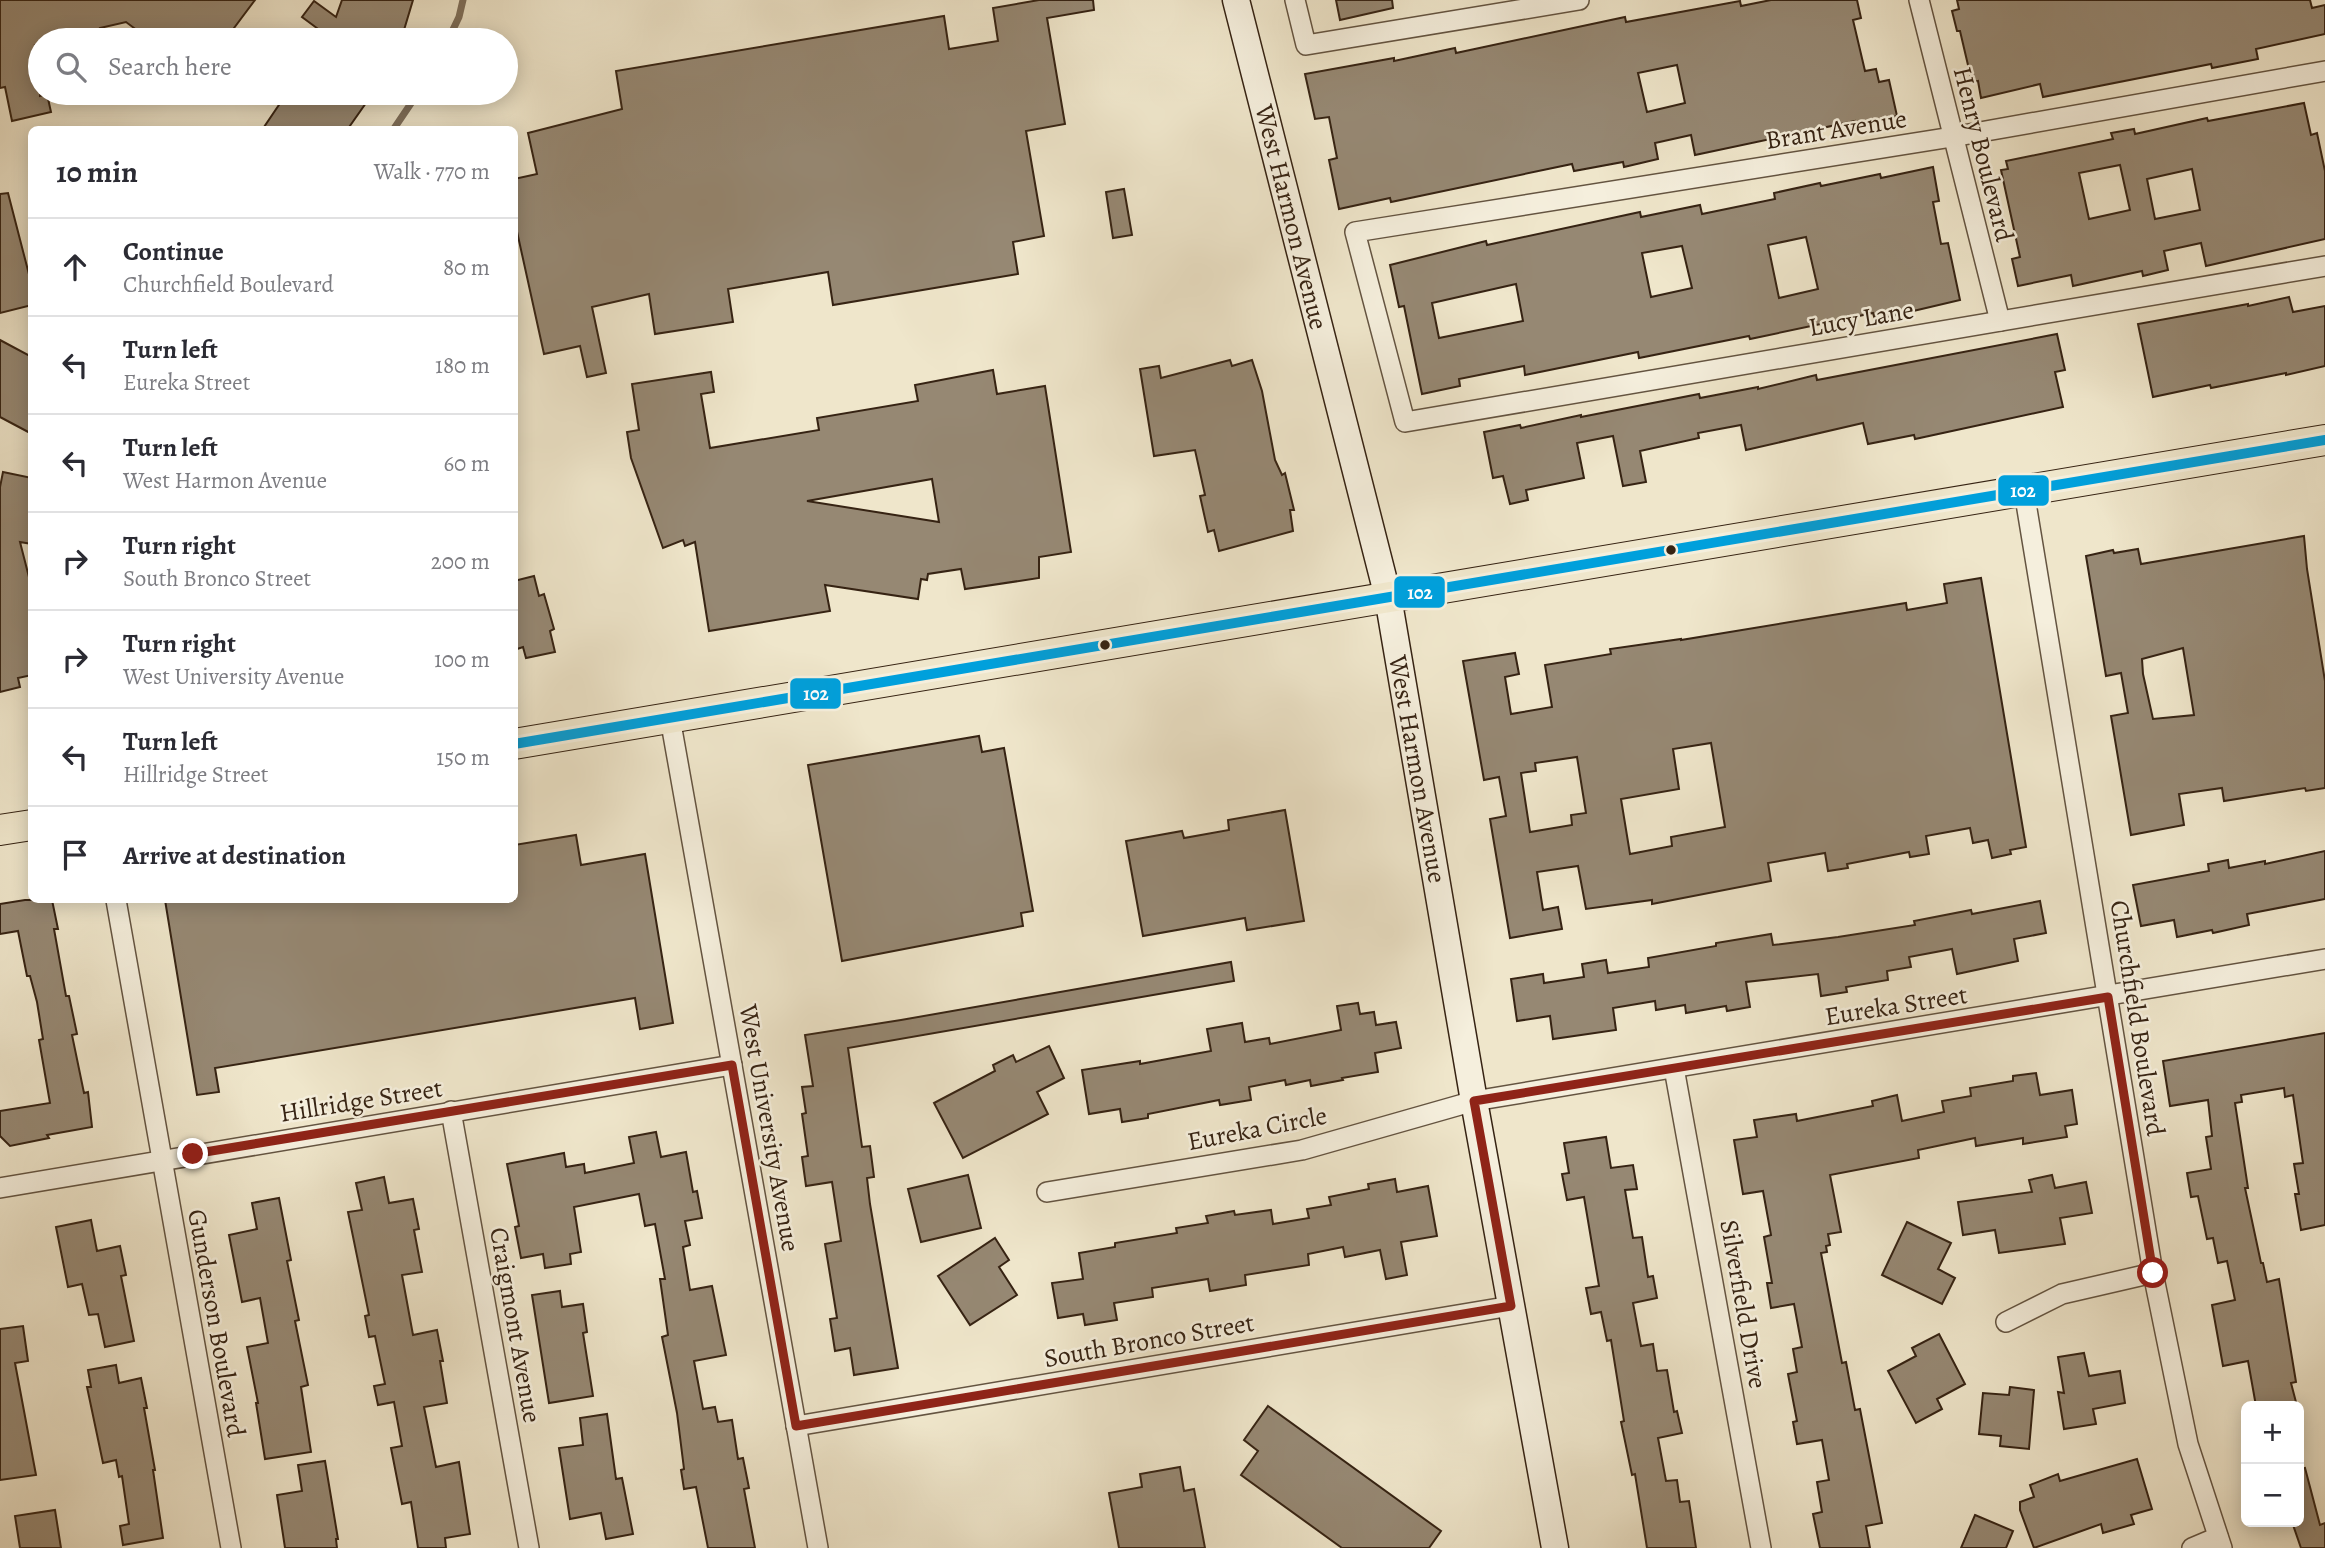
<!DOCTYPE html>
<meta charset="utf-8">
<style>
body{margin:0;font-family:Alegreya,serif;background:#f7f7f7;color:#2b2b33}
.controls{position:absolute;right:21px;bottom:21px;display:grid;overflow:hidden;border-radius:10px;box-shadow:0 4px 18px #0003}
.controls button{width:63px;height:63px;display:grid;place-items:center;padding:0;border:0;border-bottom:2px solid #e1e1e2;background:#fff;color:#2b2b33;font:35px sans-serif}
.stop{position:absolute;width:21px;height:21px;margin:-16px;border:5px solid #8f2418;border-radius:50%;background:#fff}
.stop.end{background:#8f2418;border-color:#fff;box-shadow:0 2px 7px #0008}
.list{margin:0;padding:0;list-style:none}
h2{display:flex;justify-content:space-between;align-items:center;height:91px;margin:0;padding:0 28px;font-size:30px}
h2 small{font-size:23px;font-weight:400;color:#7c7c81}
.list li{display:grid;grid-template-columns:46px 1fr auto;gap:21px;align-items:center;box-sizing:border-box;height:98px;padding:0 28px;border-top:2px solid #e1e1e2}
.list b{display:block;font-size:26px;white-space:nowrap}
.list p{margin:0;font-size:23px;white-space:nowrap;color:#7c7c81}
.list em{font-size:23px;font-style:normal;color:#7c7c81}
.icon{flex:none;width:38px;height:38px;fill:none;stroke:currentColor;stroke-width:2;stroke-linecap:round;stroke-linejoin:round}
.map{position:relative;flex:none;width:2325px;height:1548px;overflow:hidden}
.search{position:absolute;background:#fff;box-shadow:0 4px 18px #0003;left:28px;top:28px;width:490px;height:77px;display:flex;align-items:center;gap:18px;box-sizing:border-box;padding:0 24px;border-radius:38px;color:#7c7c81;font-size:26px}
.panel{position:absolute;background:#fff;box-shadow:0 4px 18px #0003;left:28px;top:126px;width:490px;height:777px;border-radius:10px}
.map>svg:first-child{display:block}
</style>
<div class="map">
<svg width="2325" height="1548" viewBox="0 0 2325 1548">
<rect width="100%" height="100%" fill="#efe6cb"/>
<filter id="stains"><feTurbulence type="fractalNoise" baseFrequency=".00286" numOctaves="4"/><feColorMatrix values="0 0 0 0 .2 0 0 0 0 .09 0 0 0 0 .02 0 0 0 .5 -.17"/></filter>
<radialGradient id="worn" r=".72"><stop offset=".6" stop-color="#630" stop-opacity="0"/><stop offset="1" stop-color="#630" stop-opacity=".3"/></radialGradient>
<g fill="none" stroke-linecap="round" stroke-linejoin="round">
<g stroke="#7f705c" stroke-width="7">
<polyline points="448,40 459,17 463,0"/>
<polyline points="393,130 418,93"/>
</g>
</g>
<g fill="#968873" stroke="#362313" stroke-width="2" fill-rule="evenodd">
<polygon points="0,0 255,0 225,40 150,40 126,22 100,28 103,40 40,40 40,44 35,45 40,65 40,96 47,94 51,112 12,121 5,87 0,88"/>
<polygon points="342,0 413,0 401,40 328,40 329,37 302,17 314,1 336,17"/>
<polygon points="1039,0 1093,0 1094,10 1047,18 1065,124 1026,131 1044,236 1013,242 1018,274 833,305 828,272 728,289 733,322 655,334 649,294 592,307 606,373 587,377 580,346 544,354 514,218 514,179 537,174 528,133 622,109 616,71 944,16 949,49 998,41 993,8"/>
<polygon points="1336,0 1392,0 1393,8 1340,20"/>
<path d="M1771,0H1857L1861,18L1853,20L1865,71L1876,69L1879,82L1889,80L1897,116L1856,125L1855,121L1695,155L1691,135L1655,143L1658,159L1624,167L1623,162L1574,171L1572,164L1391,202L1390,198L1339,209L1329,160L1337,158L1329,117L1315,119L1305,74L1394,58V61L1455,48L1456,53L1625,17L1626,22L1740,1L1741,6ZM1677,65L1685,103L1647,112L1638,73Z"/>
<polygon points="1957,0 2310,0 2312,8 2325,5 2325,34 2256,49 2258,59 2212,68 2211,64 2043,97 2040,84 1981,98 1978,81 1972,82 1960,31 1957,31 1952,11 1959,9"/>
<polygon points="287,93 373,93 347,130 262,130"/>
<path d="M2304,103L2311,135L2317,133L2325,171V239L2206,266L2201,243L2164,251L2168,270L2143,276L2142,271L2073,286L2071,275L2018,286L2012,259L2020,257L2001,170L2008,169L2006,161L2113,139L2111,133L2134,129L2135,134L2207,118L2208,121ZM2120,165L2130,210L2089,219L2079,173ZM2192,169L2200,210L2155,219L2147,179Z"/>
<path d="M1933,167L1939,201L1933,202L1941,244L1948,243L1960,300L1875,320L1873,313L1750,339L1749,336L1639,358L1638,352L1525,375L1524,366L1459,379L1460,386L1422,394L1404,306L1399,307L1390,265L1486,241L1487,245L1640,212L1641,217L1700,205L1702,214L1775,199L1774,193L1820,183L1821,186L1880,174L1881,178ZM1806,237L1818,289L1779,298L1768,245ZM1682,246L1692,288L1651,297L1642,253ZM1516,284L1523,321L1439,338L1432,303Z"/>
<polygon points="1124,189 1132,235 1113,238 1106,192"/>
<polygon points="8,193 32,286 32,305 0,313 0,194"/>
<polygon points="2289,297 2293,312 2325,306 2325,366 2286,375 2286,373 2211,388 2210,385 2153,397 2138,324 2248,304 2248,306"/>
<polygon points="2057,334 2065,370 2055,372 2063,407 1915,439 1914,435 1868,444 1863,423 1746,450 1741,425 1698,433 1699,438 1640,451 1646,482 1623,486 1613,436 1577,443 1584,478 1526,490 1528,500 1510,504 1503,476 1493,478 1484,432 1520,425 1521,428 1581,415 1581,417 1699,394 1700,398 1758,387 1758,389 1816,375 1817,380"/>
<polygon points="0,340 32,357 32,434 0,417"/>
<polygon points="1230,360 1232,366 1252,360 1262,391 1275,460 1282,475 1285,473 1294,510 1290,510 1293,531 1219,551 1214,530 1208,532 1200,496 1205,495 1195,450 1154,456 1140,369 1159,366 1161,378"/>
<path d="M993,370L997,394L1045,386L1071,552L1039,557V578L965,589L961,569L928,574L927,580L921,579L918,599L825,585L830,611L709,631L695,542L685,546L683,540L663,548L631,458L627,432L639,430L632,384L711,372L714,392L701,394L710,448L819,430L817,418L918,401L915,385ZM932,479L939,522L807,501Z"/>
<polygon points="3,472 32,478 32,544 20,542 32,589 32,675 18,678 20,687 0,692 0,487"/>
<path d="M2304,536L2307,569L2325,681V788L2306,791L2305,788L2224,801L2222,788L2179,794L2184,825L2131,835L2111,716L2128,713L2121,673L2106,676L2086,556L2113,550L2114,553L2138,549L2141,564ZM2183,648L2194,715L2153,719L2143,674L2142,659Z"/>
<polygon points="534,576 539,596 544,594 554,629 550,631 555,652 526,658 523,647 514,650 514,581"/>
<path d="M1981,578L2026,847L2010,850L2011,854L1992,858L1988,840L1973,843L1970,828L1926,836L1929,854L1910,857L1909,852L1847,864L1848,868L1828,871L1825,853L1768,863L1771,881L1652,904V900L1586,909L1578,866L1537,872L1543,910L1558,907L1562,929L1510,938L1490,819L1506,816L1499,777L1484,780L1463,661L1515,653L1519,674L1505,677L1511,714L1552,707L1545,665L1611,654L1610,649L1681,639V640L1906,603L1907,610L1947,603L1944,584ZM1711,743L1725,827L1671,837L1672,846L1630,854L1621,799L1679,789L1673,749ZM1577,757L1586,813L1571,815L1572,825L1530,832L1521,773L1536,771L1535,763Z"/>
<polygon points="979,736 982,752 1004,748 1033,911 1021,913 1023,926 842,961 808,765"/>
<polygon points="1285,810 1304,921 1247,930 1245,918 1143,936 1126,841 1182,831 1184,838 1229,830 1228,820"/>
<polygon points="576,835 581,865 645,854 673,1023 640,1029 635,998 215,1068 219,1092 197,1095 165,900 514,900 514,845"/>
<polygon points="2325,851 2325,899 2247,914 2249,925 2213,933 2212,930 2177,937 2174,920 2141,926 2133,885 2209,871 2208,864 2228,860 2229,868 2265,861 2265,864"/>
<polygon points="25,900 52,900 58,929 54,929 66,996 69,996 77,1034 72,1035 84,1093 88,1092 92,1127 47,1135 49,1138 10,1146 0,1136 0,1111 50,1103 39,1040 43,1039 37,1002 30,976 27,976 18,931 0,934 0,904"/>
<polygon points="2040,901 2046,933 2014,939 2018,961 1957,974 1952,949 1909,957 1911,967 1887,971 1888,980 1846,987 1847,992 1821,996 1818,974 1746,982 1750,1007 1727,1011 1726,1006 1686,1013 1685,1005 1656,1010 1655,1001 1613,1008 1616,1030 1553,1039 1550,1016 1517,1021 1511,979 1543,974 1544,983 1584,977 1582,964 1606,960 1608,973 1649,967 1648,958 1716,946 1716,943 1771,934 1773,945 1838,937 1915,925 1914,921 1971,910 1972,914"/>
<polygon points="1231,962 1234,981 848,1048 862,1147 870,1146 874,1177 867,1178 870,1204 898,1368 854,1375 850,1348 835,1351 830,1319 837,1318 825,1244 841,1241 832,1182 806,1186 802,1157 808,1156 802,1114 806,1113 802,1087 813,1086 805,1035 901,1020"/>
<polygon points="1358,1003 1360,1014 1374,1012 1376,1025 1396,1022 1401,1048 1375,1053 1378,1072 1342,1078 1343,1080 1311,1086 1310,1080 1286,1085 1285,1080 1249,1087 1251,1100 1220,1105 1219,1100 1148,1114 1148,1118 1122,1122 1120,1109 1089,1114 1082,1070 1140,1061 1140,1064 1211,1051 1207,1029 1242,1023 1245,1042 1269,1038 1270,1044 1341,1030 1337,1006"/>
<polygon points="2325,1033 2325,1225 2301,1230 2295,1194 2299,1194 2294,1164 2303,1163 2293,1095 2285,1097 2284,1088 2241,1095 2242,1102 2235,1103 2248,1188 2245,1188 2261,1263 2263,1263 2267,1282 2279,1279 2296,1382 2291,1383 2297,1406 2256,1406 2248,1361 2223,1366 2212,1305 2235,1300 2227,1261 2218,1263 2213,1238 2207,1239 2198,1196 2191,1197 2187,1173 2211,1169 2206,1137 2212,1136 2208,1100 2170,1106 2163,1061"/>
<polygon points="1049,1046 1064,1078 1037,1092 1048,1114 963,1158 934,1103 995,1071 993,1065 1013,1055 1016,1062"/>
<polygon points="2036,1073 2040,1095 2072,1090 2077,1124 2065,1126 2067,1137 2023,1144 2023,1138 1976,1146 1975,1138 1918,1150 1919,1158 1830,1175 1841,1232 1828,1234 1830,1245 1826,1246 1827,1252 1821,1253 1842,1363 1846,1362 1855,1410 1860,1409 1882,1523 1866,1526 1870,1548 1820,1548 1813,1514 1822,1512 1817,1482 1829,1480 1822,1440 1797,1444 1793,1422 1797,1421 1788,1374 1797,1372 1793,1349 1802,1347 1794,1304 1771,1308 1767,1283 1772,1283 1764,1237 1771,1235 1763,1191 1743,1194 1734,1140 1757,1137 1754,1120 1796,1114 1797,1121 1873,1106 1872,1101 1897,1095 1902,1121 1944,1112 1942,1101 1971,1096 1970,1088 2013,1081 2013,1076"/>
<polygon points="656,1132 661,1157 686,1152 693,1192 697,1191 702,1218 685,1221 690,1245 683,1247 690,1290 712,1286 726,1355 694,1361 703,1409 715,1407 718,1422 732,1420 738,1459 743,1458 749,1488 744,1489 755,1548 708,1548 696,1487 684,1489 681,1470 684,1469 677,1413 662,1337 668,1335 660,1279 665,1279 655,1224 645,1226 639,1194 574,1207 581,1252 570,1254 571,1264 545,1268 543,1254 521,1258 515,1227 519,1226 507,1164 564,1153 566,1167 584,1164 585,1173 634,1163 629,1137"/>
<polygon points="1606,1137 1611,1168 1633,1165 1637,1189 1625,1190 1633,1238 1642,1237 1648,1277 1653,1276 1657,1298 1633,1303 1641,1346 1653,1344 1657,1371 1667,1370 1674,1412 1677,1411 1682,1433 1658,1438 1666,1481 1677,1480 1680,1502 1689,1501 1696,1548 1647,1548 1635,1474 1632,1475 1621,1422 1624,1421 1611,1340 1607,1341 1601,1312 1591,1314 1586,1288 1599,1286 1584,1197 1567,1200 1562,1174 1569,1173 1564,1143"/>
<polygon points="968,1175 981,1228 921,1242 908,1189"/>
<polygon points="2052,1175 2055,1188 2086,1182 2092,1213 2060,1218 2065,1244 1999,1253 1995,1230 1963,1235 1958,1202 2032,1192 2029,1180"/>
<polygon points="384,1177 389,1203 413,1199 419,1229 414,1230 422,1272 402,1275 413,1335 437,1330 443,1361 440,1361 447,1403 424,1407 436,1467 459,1462 470,1534 445,1538 446,1548 418,1548 411,1502 402,1504 391,1448 402,1446 394,1402 378,1405 374,1386 385,1384 375,1336 369,1337 365,1316 369,1315 348,1212 362,1210 356,1183"/>
<polygon points="1395,1179 1397,1192 1428,1186 1437,1236 1401,1242 1407,1275 1386,1279 1380,1250 1345,1257 1343,1247 1308,1254 1309,1265 1245,1275 1246,1285 1210,1291 1208,1279 1152,1288 1153,1297 1114,1303 1117,1320 1085,1325 1083,1314 1058,1318 1052,1283 1083,1279 1079,1253 1115,1247 1115,1243 1177,1233 1176,1228 1208,1223 1206,1216 1234,1211 1235,1215 1271,1210 1273,1224 1309,1218 1307,1209 1331,1205 1329,1197 1369,1189 1368,1184"/>
<polygon points="279,1198 291,1260 287,1261 299,1320 295,1321 308,1385 301,1387 311,1452 265,1459 256,1403 258,1403 247,1347 268,1343 260,1298 242,1302 229,1235 257,1229 252,1203"/>
<polygon points="91,1220 97,1251 120,1246 126,1275 121,1276 134,1341 105,1347 98,1314 89,1315 82,1284 68,1287 56,1227"/>
<polygon points="1907,1222 1951,1243 1938,1269 1955,1278 1942,1304 1882,1275"/>
<polygon points="995,1238 1009,1260 999,1267 1017,1295 970,1325 938,1276"/>
<polygon points="560,1291 562,1307 583,1304 587,1332 583,1333 593,1396 549,1403 532,1295"/>
<polygon points="23,1326 28,1361 15,1363 36,1475 0,1480 0,1329"/>
<polygon points="1939,1334 1965,1384 1937,1399 1942,1409 1916,1423 1888,1371 1916,1356 1912,1348"/>
<polygon points="2084,1353 2089,1376 2120,1371 2125,1403 2093,1409 2096,1424 2064,1429 2058,1392 2064,1393 2058,1357"/>
<polygon points="116,1365 119,1383 141,1378 147,1408 144,1408 155,1470 153,1470 163,1538 123,1545 120,1526 129,1524 122,1476 119,1477 116,1460 103,1463 87,1387 91,1387 88,1370"/>
<polygon points="2010,1387 2034,1390 2029,1449 2000,1446 2001,1436 1979,1434 1983,1393 2009,1395"/>
<polygon points="1268,1406 1441,1531 1429,1548 1342,1548 1241,1475 1258,1451 1244,1440"/>
<polygon points="607,1414 616,1479 622,1478 633,1534 606,1539 601,1513 570,1519 559,1448 583,1445 580,1418"/>
<polygon points="2137,1459 2152,1509 2131,1515 2134,1524 2103,1533 2101,1524 2034,1548 2020,1510 2020,1502 2034,1497 2030,1485 2058,1474 2060,1481"/>
<polygon points="325,1461 338,1539 336,1539 337,1548 285,1548 277,1495 302,1491 298,1465"/>
<polygon points="1180,1467 1184,1491 1194,1489 1205,1548 1119,1548 1109,1493 1142,1487 1140,1474"/>
<polygon points="2305,1468 2320,1525 2325,1523 2325,1548 2301,1548 2292,1522 2299,1522 2299,1469"/>
<polygon points="55,1510 61,1548 20,1548 15,1516"/>
<polygon points="1975,1515 2013,1531 2006,1548 1961,1548"/>
</g>
<g fill="none" stroke-linecap="round" stroke-linejoin="round">
<g stroke="#645441" stroke-width="22">
<g id="minor">
<polyline points="1295,0 1306,45 1579,0"/>
<polyline points="1919,0 2000,321"/>
<polyline points="2325,71 1952,137 1355,232 1405,422 2325,266"/>
<polyline points="2024,491 2153,1273 2188,1444 2222,1548"/>
<polyline points="670,718 818,1548"/>
<polyline points="116,900 231,1548"/>
<polyline points="1674,1068 1761,1548"/>
<polyline points="451,1111 529,1548"/>
<polyline points="0,1188 732,1065"/>
<polyline points="1047,1192 1302,1150 1474,1101 2325,959"/>
<polyline points="2006,1322 2062,1294 2153,1273"/>
<polyline points="796,1426 1511,1306"/>
<polyline points="2192,1548 2218,1537"/>
</g>
</g>
<g stroke="#362313" stroke-width="29">
<polyline id="secondary" points="1236,0 1388,597 1474,1101 1555,1548"/>
</g>
<g stroke="#362313" stroke-width="32">
<g id="primary">
<polyline points="514,744 2325,440"/>
<polyline points="0,830 32,825"/>
</g>
</g>
<use href="#minor" stroke="#f5efdd" stroke-width="19"/>
<use href="#secondary" stroke="#f5efdd" stroke-width="26"/>
<use href="#primary" stroke="#efe6cb" stroke-width="30"/>
<g stroke="#f5efdd" stroke-width="16">
<polyline id="bus-1" points="514,744 2325,440"/>
</g>
<use href="#bus-1" stroke="#00a0dc" stroke-width="10"/>
</g>
<g fill="none" stroke-linecap="round" stroke-linejoin="round">
<polyline stroke="#8f2418" stroke-width="9" points="193,1154 732,1065 796,1426 1511,1306 1474,1101 2108,997 2153,1273"/>
</g>
<g fill="#362313" stroke="#f5efdd" stroke-width="2.5">
<circle cx="1671" cy="550" r="6"/>
<circle cx="1105" cy="645" r="6"/>
</g>
<g text-anchor="middle" stroke-width="5" stroke-linejoin="round" paint-order="stroke">
<g font-size="26" fill="#362313" stroke="#f5efdd">
<text transform="translate(1836 129) rotate(-9)" y="9">Brant Avenue</text>
<text transform="translate(1984 154) rotate(76)" y="9">Henry Boulevard</text>
<text transform="translate(1292 217) rotate(76)" y="9">West Harmon Avenue</text>
<text transform="translate(1861 318) rotate(-10)" y="9">Lucy Lane</text>
<text transform="translate(1418 769) rotate(80)" y="9">West Harmon Avenue</text>
<text transform="translate(1896 1005) rotate(-9)" y="9">Eureka Street</text>
<text transform="translate(2138 1018) rotate(81)" y="9">Churchfield Boulevard</text>
<text transform="translate(361 1100) rotate(-9)" y="9">Hillridge Street</text>
<text transform="translate(770 1128) rotate(80)" y="9">West University Avenue</text>
<text transform="translate(1257 1128) rotate(-11)" y="9">Eureka Circle</text>
<text transform="translate(1744 1304) rotate(80)" y="9">Silverfield Drive</text>
<text transform="translate(217 1323) rotate(80)" y="9">Gunderson Boulevard</text>
<text transform="translate(516 1325) rotate(80)" y="9">Craigmont Avenue</text>
<text transform="translate(1149 1340) rotate(-10)" y="9">South Bronco Street</text>
</g>
</g>
<g stroke="#f5efdd" stroke-width="2.5">
<rect x="1997" y="474" width="53" height="33" rx="7" fill="#00a0dc"/>
<rect x="1393" y="575" width="53" height="34" rx="7" fill="#00a0dc"/>
<rect x="789" y="677" width="53" height="33" rx="7" fill="#00a0dc"/>
</g>
<g font-size="19" text-anchor="middle" font-weight="bold" fill="#fff">
<text x="2023" y="497">102</text>
<text x="1420" y="599">102</text>
<text x="816" y="700">102</text>
</g>
<rect width="100%" height="100%" filter="url(#stains)"/>
<rect width="100%" height="100%" fill="url(#worn)"/>
</svg>
<div class="controls">
<button>+</button>
<button>−</button>
</div>
<div class="stop" style="left:2153px;top:1273px"></div>
<div class="stop end" style="left:193px;top:1154px"></div>
<div class="search"><svg class="icon" aria-label="search" viewBox="0 0 24 24"><circle cx="10" cy="10" r="6"/><path d="M15 15l6 6"/></svg>Search here</div>
<section class="panel">
<h2>10 min<small>Walk · 770 m</small></h2>
<ul class="list">
<li><svg class="icon" aria-label="ahead" viewBox="0 0 24 24"><path d="M12 20V5M6 11l6-6 6 6"/></svg><div><b>Continue</b><p>Churchfield Boulevard</p></div><em>80 m</em></li>
<li><svg class="icon" aria-label="left" viewBox="0 0 24 24"><path d="M17 20v-9H6M10 6l-5 5 5 5"/></svg><div><b>Turn left</b><p>Eureka Street</p></div><em>180 m</em></li>
<li><svg class="icon" aria-label="left" viewBox="0 0 24 24"><path d="M17 20v-9H6M10 6l-5 5 5 5"/></svg><div><b>Turn left</b><p>West Harmon Avenue</p></div><em>60 m</em></li>
<li><svg class="icon" aria-label="right" viewBox="0 0 24 24"><path d="M7 20v-9h11M14 6l5 5-5 5"/></svg><div><b>Turn right</b><p>South Bronco Street</p></div><em>200 m</em></li>
<li><svg class="icon" aria-label="right" viewBox="0 0 24 24"><path d="M7 20v-9h11M14 6l5 5-5 5"/></svg><div><b>Turn right</b><p>West University Avenue</p></div><em>100 m</em></li>
<li><svg class="icon" aria-label="left" viewBox="0 0 24 24"><path d="M17 20v-9H6M10 6l-5 5 5 5"/></svg><div><b>Turn left</b><p>Hillridge Street</p></div><em>150 m</em></li>
<li><svg class="icon" aria-label="arrive" viewBox="0 0 24 24"><path d="M6 21V4h12l-3 4 3 4H6"/></svg><div><b>Arrive at destination</b></div></li>
</ul>
</section>
</div>
